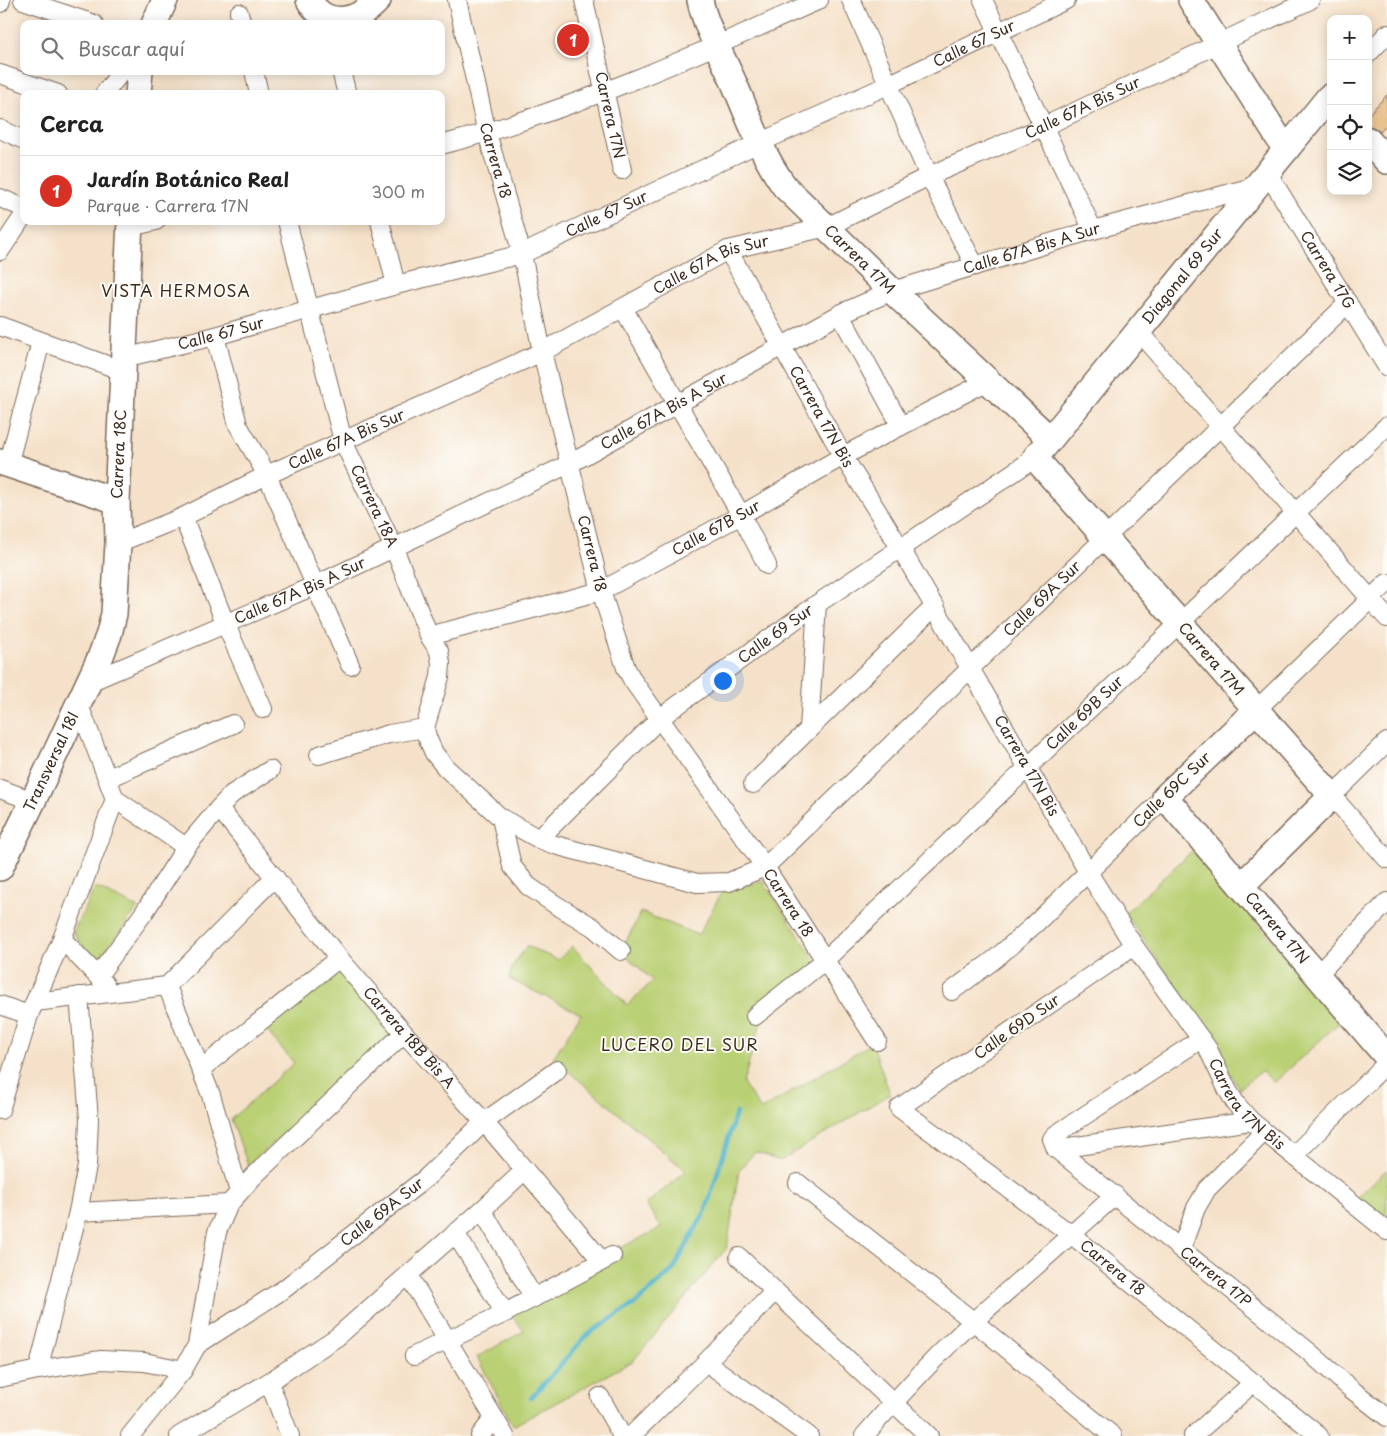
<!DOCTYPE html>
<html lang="es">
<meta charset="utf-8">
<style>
body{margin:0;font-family:"Playpen Sans",sans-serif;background:#f6f6f6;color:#222}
.controls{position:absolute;right:15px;top:15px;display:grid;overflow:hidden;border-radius:10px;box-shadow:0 2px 12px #0003}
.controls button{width:45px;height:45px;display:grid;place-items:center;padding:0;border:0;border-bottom:1px solid #e0e0e0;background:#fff;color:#222;font:25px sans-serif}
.you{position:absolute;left:722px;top:680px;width:18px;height:18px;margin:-12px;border:4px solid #fff;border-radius:50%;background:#1a73e8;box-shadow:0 0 0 8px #1a73e833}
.badge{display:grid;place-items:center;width:32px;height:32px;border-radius:50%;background:#d93025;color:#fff;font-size:16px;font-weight:700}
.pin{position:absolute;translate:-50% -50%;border:2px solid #fff;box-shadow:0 1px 5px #0006}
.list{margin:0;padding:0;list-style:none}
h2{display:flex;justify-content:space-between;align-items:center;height:65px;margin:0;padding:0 20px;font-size:21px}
h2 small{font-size:16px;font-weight:400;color:#767676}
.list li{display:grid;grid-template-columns:32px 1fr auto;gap:15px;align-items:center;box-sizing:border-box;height:70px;padding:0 20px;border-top:1px solid #e0e0e0}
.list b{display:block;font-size:19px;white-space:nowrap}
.list p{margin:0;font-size:16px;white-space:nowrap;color:#767676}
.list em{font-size:16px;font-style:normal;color:#767676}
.icon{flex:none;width:28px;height:28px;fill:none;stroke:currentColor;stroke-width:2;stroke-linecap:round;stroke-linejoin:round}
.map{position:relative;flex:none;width:1387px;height:1436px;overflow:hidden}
.search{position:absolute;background:#fff;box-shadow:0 2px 12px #0003;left:20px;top:20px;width:425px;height:55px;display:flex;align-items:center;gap:12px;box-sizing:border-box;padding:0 18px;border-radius:10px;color:#767676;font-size:19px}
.panel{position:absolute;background:#fff;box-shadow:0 2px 12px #0003;left:20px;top:90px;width:425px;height:135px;border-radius:10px}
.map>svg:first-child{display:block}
</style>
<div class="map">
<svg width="1387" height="1436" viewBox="0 0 1387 1436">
<rect width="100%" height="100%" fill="#fdfcf7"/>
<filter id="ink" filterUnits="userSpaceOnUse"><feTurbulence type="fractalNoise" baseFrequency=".02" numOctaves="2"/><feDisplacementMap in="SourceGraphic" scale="10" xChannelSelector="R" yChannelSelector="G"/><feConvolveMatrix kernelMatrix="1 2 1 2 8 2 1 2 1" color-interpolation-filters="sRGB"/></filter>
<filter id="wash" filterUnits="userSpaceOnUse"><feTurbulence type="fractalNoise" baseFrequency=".0096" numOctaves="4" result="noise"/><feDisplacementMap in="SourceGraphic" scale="20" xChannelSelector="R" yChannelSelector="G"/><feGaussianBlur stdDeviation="1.12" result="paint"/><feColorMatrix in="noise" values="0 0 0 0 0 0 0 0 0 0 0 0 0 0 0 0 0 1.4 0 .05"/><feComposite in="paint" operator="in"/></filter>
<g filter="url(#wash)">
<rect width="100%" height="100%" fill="#f5e1c9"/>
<g fill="#bad074" stroke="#7a7d49">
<polygon points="1193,850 1342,1020 1274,1083 1262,1071 1239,1089 1205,1028 1125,913"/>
<polygon points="763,881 819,966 761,1022 743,1083 761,1110 872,1043 890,1094 780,1161 755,1152 739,1170 727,1248 633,1361 513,1426 477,1357 524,1331 503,1305 661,1228 646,1204 686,1171 553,1058 581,1014 509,979 513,965 527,946 558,960 572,946 627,1005 653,981 621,951 641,912 698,935 722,892"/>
<polygon points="95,887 138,908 95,964 73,932"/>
<polygon points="335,966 394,1036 248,1165 231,1119 294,1063 266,1030"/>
<polygon points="1386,1170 1387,1171 1387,1222 1356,1199"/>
</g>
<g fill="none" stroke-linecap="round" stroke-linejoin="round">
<polyline stroke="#49b0c8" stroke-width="4.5" points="531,1398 588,1334 636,1303 673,1270 706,1210 736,1113"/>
</g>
<g id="blocks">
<polygon fill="#e6ba7f" points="1387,95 1387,124 1380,132 1373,127 1368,126 1368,115"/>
</g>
</g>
<g filter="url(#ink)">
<use href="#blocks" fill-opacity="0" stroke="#7c6a5a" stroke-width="1"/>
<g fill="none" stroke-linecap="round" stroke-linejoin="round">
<g stroke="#7c6a5a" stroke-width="20">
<g id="street">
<polyline points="23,0 94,24"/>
<path id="s1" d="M457,0L487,133L522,254L542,352L601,591L626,668L633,681L765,867L877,1041"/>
<path id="s2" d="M584,0L622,170"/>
<polyline points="851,0 929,176 975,266"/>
<polyline points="983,0 1093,230"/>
<polyline points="0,3 1,0"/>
<polyline points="239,13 242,24"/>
<polyline points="1368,54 1387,34"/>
<polyline points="254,71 259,94"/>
<polyline points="341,71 347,94"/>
<polyline points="0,74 58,94"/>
<polyline points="104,94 122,71"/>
<polyline points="0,129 24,140"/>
<path d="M441,145C572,111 696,55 819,0"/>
<path id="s3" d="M1267,172L1387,367"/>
<polyline points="0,198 24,208"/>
<path id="s4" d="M287,221L343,441L394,548L429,636L439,651L441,663L440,677L425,728L427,737L434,753L445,767L501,818L539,839L555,845L697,883L729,882L765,867L1348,303"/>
<polyline points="380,221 396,285"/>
<polyline points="130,227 156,221"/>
<path id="s5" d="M728,250L843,456L901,549L1088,872L1134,946L1208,1049L1227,1089L1236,1104L1251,1121L1387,1231"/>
<polyline points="0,251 24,215"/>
<polyline points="623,308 741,515 767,565"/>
<polyline points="840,314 901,426"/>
<polyline points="0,326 123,371"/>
<polyline points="1138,331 1387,618"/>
<polyline points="215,336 238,425 267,475 350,665"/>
<path id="s6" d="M124,358L215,336L396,285L522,254L761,142L888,85L1066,0"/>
<polyline points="8,465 41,342"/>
<polyline points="183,517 226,625 263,709"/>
<path id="s7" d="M118,543L183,517L267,475L542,352L728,250L827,227L929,176L1043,127L1310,0"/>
<path id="s8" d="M429,636L601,591L741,515L843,456L988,381"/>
<path id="s9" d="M87,683L316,585L571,463L840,314L892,291L1093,230L1257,186"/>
<polyline points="78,702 115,799 186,847"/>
<polyline points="1256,710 1387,583"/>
<polyline points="809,729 817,604"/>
<polyline points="1387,742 1332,796 1387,859"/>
<polyline points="319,755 389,734 425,728"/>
<polyline points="108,778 233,724"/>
<polyline points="753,784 935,606"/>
<polyline points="0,789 33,801"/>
<path id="s10" d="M219,808L339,958L404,1033L484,1122L602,1261"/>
<polyline points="501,818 512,866 528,886 556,905 593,927 621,951"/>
<path id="s11" d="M539,839L660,718L817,604L1035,458"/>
<polyline points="62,939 105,984"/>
<path id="s12" d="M1134,946L899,1108L1072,1235L1319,1436"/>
<polyline points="1318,974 1387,902"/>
<polyline points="98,976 145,911 186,847 219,808 232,794 270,770"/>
<polyline points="167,986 211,1095 239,1192"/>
<polyline points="952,991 995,959 1034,925 1165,797"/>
<polyline points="35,1002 167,986 275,877"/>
<polyline points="0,1005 29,1015"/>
<path id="s13" d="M755,1016L824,961L1387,426"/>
<path id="s14" d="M1201,1039L1055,1135L1052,1139L1056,1149L1308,1351L1351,1389L1387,1417"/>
<polyline points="201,1069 339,958"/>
<polyline points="0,1110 29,1015 62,939 115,799"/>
<polyline points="1056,1149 1251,1121"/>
<polyline points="1293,1156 1387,1063"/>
<polyline points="798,1183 973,1321 1113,1436"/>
<polyline points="482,1210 534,1298"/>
<polyline points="78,1212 229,1204"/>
<polyline points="455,1233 505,1313"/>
<polyline points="1181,1249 1196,1208 1207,1189 1264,1132"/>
<polyline points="739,1257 929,1436"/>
<polyline points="408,1275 505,1436"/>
<path id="s15" d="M197,1345L284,1289L426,1178L484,1122L557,1070"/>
<polyline points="414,1356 505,1313 612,1256"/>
<polyline points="706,1362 809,1436"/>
<polyline points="38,1370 78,1212 87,1166 89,1119 79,996"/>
<polyline points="0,1378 38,1370 101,1360 144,1362 183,1370"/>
<polyline points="269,1382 290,1436"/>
<polyline points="600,1397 622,1436"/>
<polyline points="130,1436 183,1370 197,1345 217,1232 229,1204 253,1177 404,1033"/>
<polyline points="179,1436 269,1382 337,1337 482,1210 525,1170"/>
<polyline points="480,1436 494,1418"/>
<polyline points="631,1436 706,1362 775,1291"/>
<path d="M864,1436C899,1396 935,1356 975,1320C1021,1278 1069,1238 1115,1195"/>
<polyline points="1193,1436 1253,1383"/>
</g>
</g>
<g stroke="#7c6a5a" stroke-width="28">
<g id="secondary">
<path d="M309,0C326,30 358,22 378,0"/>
<path id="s16" d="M700,0C705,26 723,58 734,83C749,117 762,156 785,187L892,291L1050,439"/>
<polyline points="1191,0 1286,150"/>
<polyline points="154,24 165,0"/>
<polyline points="138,94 140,71"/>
<polyline points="1368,140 1387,161"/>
<polyline points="0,462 117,501"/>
<path id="s17" d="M1256,710L1165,797L1387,1057"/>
<path id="s18" d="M0,868L33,801L100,658L109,634L114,614L118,543L117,501L130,221"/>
<path id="s19" d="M1241,886L1332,796L1035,458L1329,97L1331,98"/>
</g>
</g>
<use href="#street" stroke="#fff" stroke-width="18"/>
<use href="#secondary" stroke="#fff" stroke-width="25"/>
</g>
</g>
<g text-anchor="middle" stroke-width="4" stroke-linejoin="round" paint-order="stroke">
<g font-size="15" fill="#3b2a1e" stroke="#fdfcf7">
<text dy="5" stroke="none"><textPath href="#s6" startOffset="910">Calle 67 Sur</textPath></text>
<text dy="5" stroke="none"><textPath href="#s7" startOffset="1061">Calle 67A Bis Sur</textPath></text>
<text dy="5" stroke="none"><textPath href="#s2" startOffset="118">Carrera 17N</textPath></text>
<text dy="5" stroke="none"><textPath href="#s1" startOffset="165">Carrera 18</textPath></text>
<text dy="5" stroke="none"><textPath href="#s6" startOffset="505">Calle 67 Sur</textPath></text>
<text dy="5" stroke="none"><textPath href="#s9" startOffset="1042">Calle 67A Bis A Sur</textPath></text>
<text dy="5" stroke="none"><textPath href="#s16" startOffset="310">Carrera 17M</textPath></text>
<text dy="5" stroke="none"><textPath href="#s7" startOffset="656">Calle 67A Bis Sur</textPath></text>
<text dy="5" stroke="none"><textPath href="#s3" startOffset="115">Carrera 17G</textPath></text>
<text dy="5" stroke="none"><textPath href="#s19" startOffset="812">Diagonal 69 Sur</textPath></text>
<text dy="5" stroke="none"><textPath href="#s6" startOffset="100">Calle 67 Sur</textPath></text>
<text dy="5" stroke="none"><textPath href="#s9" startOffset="638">Calle 67A Bis A Sur</textPath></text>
<text dy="5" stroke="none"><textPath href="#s5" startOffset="191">Carrera 17N Bis</textPath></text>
<text dy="5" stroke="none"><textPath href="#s7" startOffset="251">Calle 67A Bis Sur</textPath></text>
<text dy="5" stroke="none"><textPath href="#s18" startOffset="439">Carrera 18C</textPath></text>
<text dy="5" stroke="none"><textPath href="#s4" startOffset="299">Carrera 18A</textPath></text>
<text dy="5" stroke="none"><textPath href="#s8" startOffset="309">Calle 67B Sur</textPath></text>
<text dy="5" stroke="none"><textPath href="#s1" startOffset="570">Carrera 18</textPath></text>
<text dy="5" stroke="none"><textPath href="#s9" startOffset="232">Calle 67A Bis A Sur</textPath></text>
<text dy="5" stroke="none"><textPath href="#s4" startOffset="1322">Calle 69A Sur</textPath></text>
<text dy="5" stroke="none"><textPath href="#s11" startOffset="314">Calle 69 Sur</textPath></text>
<text transform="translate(1211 659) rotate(49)" y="5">Carrera 17M</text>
<text dy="5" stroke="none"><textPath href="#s13" startOffset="448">Calle 69B Sur</textPath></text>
<text dy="5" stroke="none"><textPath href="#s18" startOffset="118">Transversal 18I</textPath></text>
<text dy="5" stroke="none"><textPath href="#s5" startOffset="596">Carrera 17N Bis</textPath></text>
<text transform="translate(1172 790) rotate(-44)" y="5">Calle 69C Sur</text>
<text dy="5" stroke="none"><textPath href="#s1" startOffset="975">Carrera 18</textPath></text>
<text dy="5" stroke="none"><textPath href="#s17" startOffset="298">Carrera 17N</textPath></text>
<text transform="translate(1017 1027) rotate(-35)" y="5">Calle 69D Sur</text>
<text dy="5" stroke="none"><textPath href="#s10" startOffset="298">Carrera 18B Bis A</textPath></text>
<text dy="5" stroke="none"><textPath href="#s5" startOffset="1001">Carrera 17N Bis</textPath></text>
<text dy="5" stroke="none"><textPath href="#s15" startOffset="228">Calle 69A Sur</textPath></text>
<text dy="5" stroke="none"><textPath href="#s12" startOffset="552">Carrera 18</textPath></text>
<text dy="5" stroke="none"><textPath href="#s14" startOffset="395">Carrera 17P</textPath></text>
</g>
<g font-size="16" letter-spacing="1" fill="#3b2a1e" stroke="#fdfcf7">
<text x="176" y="297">VISTA HERMOSA</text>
<text x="680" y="1051">LUCERO DEL SUR</text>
</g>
</g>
</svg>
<div class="controls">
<button>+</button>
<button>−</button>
<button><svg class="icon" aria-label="locate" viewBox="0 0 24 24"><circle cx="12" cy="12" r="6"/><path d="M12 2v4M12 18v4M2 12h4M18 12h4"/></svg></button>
<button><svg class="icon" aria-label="layers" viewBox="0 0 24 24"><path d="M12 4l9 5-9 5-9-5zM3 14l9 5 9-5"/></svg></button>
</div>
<div class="you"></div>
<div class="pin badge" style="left:573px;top:40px">1</div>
<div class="search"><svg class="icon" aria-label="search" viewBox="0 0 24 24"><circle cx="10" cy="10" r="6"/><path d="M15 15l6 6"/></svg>Buscar aquí</div>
<section class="panel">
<h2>Cerca<small></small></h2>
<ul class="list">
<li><span class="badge">1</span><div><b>Jardín Botánico Real</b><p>Parque · Carrera 17N</p></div><em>300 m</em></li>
</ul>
</section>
</div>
